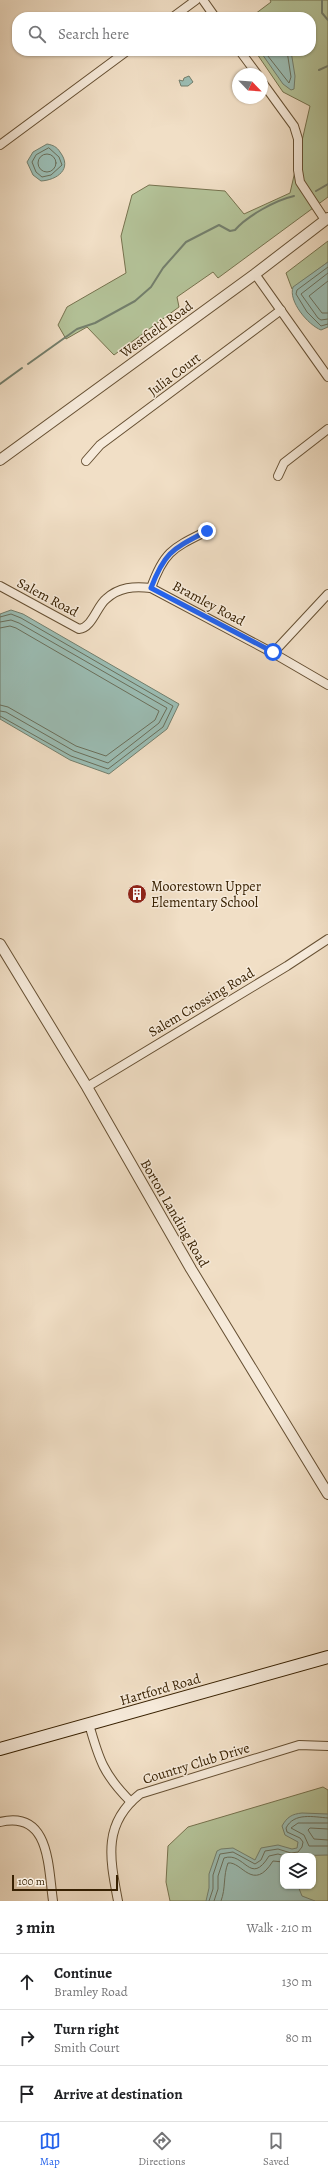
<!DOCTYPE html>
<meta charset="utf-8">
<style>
body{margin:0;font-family:Alegreya,serif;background:#f6f6f6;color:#202124}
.controls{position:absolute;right:12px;bottom:12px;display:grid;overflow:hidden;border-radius:8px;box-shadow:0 1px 3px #0004}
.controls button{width:36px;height:36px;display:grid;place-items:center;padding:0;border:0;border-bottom:1px solid #e0e0e0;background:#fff;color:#202124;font:20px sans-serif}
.compass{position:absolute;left:232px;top:68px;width:36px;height:36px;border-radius:50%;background:#fff;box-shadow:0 1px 3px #0004;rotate:115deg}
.scale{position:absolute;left:12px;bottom:10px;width:106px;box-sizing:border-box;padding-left:4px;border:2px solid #382102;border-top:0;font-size:11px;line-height:14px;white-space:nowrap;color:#382102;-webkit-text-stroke:3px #f6eada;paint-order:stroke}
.stop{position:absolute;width:12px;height:12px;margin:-9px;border:3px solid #2563eb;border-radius:50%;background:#fff}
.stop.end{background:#2563eb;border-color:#fff;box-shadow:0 1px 4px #0008}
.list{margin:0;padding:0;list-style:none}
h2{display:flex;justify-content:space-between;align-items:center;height:52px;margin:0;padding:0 16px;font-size:17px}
h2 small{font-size:13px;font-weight:400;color:#757577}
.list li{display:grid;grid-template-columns:26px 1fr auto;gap:12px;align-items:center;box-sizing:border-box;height:56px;padding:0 16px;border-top:1px solid #e0e0e0}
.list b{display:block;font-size:15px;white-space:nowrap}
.list p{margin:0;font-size:13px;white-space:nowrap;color:#757577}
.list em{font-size:13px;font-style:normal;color:#757577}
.icon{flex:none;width:22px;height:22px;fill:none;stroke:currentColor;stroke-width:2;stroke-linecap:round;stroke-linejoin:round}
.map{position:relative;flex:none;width:328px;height:1901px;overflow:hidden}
.search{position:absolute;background:#fff;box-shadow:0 1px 3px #0004;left:12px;right:12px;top:12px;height:44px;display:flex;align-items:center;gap:10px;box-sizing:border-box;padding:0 14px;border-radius:16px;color:#757577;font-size:15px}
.sheet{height:220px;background:#fff}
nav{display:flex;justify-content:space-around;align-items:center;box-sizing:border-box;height:56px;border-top:1px solid #e0e0e0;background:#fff;font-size:11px;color:#757577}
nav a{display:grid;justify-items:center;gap:2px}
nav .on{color:#2563eb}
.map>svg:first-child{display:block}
</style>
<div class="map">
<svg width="328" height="1901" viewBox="0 0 328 1901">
<rect width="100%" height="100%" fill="#f1dfc6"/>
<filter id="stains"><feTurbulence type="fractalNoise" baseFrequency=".005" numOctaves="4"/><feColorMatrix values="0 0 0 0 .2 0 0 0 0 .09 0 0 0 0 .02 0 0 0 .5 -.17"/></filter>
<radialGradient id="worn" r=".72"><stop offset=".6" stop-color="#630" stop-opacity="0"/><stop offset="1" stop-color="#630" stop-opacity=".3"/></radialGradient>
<g fill="#b4c399" stroke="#76724e" fill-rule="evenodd">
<polygon points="270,0 328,0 328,197 218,278 213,272 177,297 179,307 114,355 87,327 66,339 58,325 67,307 126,273 121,236 132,195 149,185 225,191 244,214 290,193 310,106 283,92 255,51 311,51 311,17 251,17 271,2"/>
<polygon points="328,241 328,262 292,289 286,273"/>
<path d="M323,1787L328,1790V1901H170L166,1882L168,1846L188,1827ZM283,1856H313V1886H283Z"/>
</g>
<g fill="#9bbdb4" stroke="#737f6d">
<polygon points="260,51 291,51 295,76 294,89 291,90 283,84"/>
<polygon points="189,76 193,82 188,86 181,86 179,80 183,81 184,78"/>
<path d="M47,144C53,145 57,147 60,152C73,169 57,180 41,181L33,175L27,162L33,152Z"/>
<path d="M328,262V327L321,330C308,325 288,301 293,287Z"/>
<polygon points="11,610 23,614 179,704 167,729 109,774 70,760 0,719 0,614"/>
<path d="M302,1813L328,1814V1855L283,1856V1886H298L302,1896L315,1901H206L209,1888V1874L217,1851L221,1849L233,1848L255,1860L261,1848L278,1845L292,1849L297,1848L298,1842L285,1835L282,1826C287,1817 292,1814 302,1813Z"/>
</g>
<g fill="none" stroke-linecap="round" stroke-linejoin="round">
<g stroke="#6a6f5b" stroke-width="1">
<polyline points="264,51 289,83 291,77 287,51"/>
<polygon points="49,148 59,157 62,165 51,175 42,177 36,172 32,162 36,155"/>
<circle cx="47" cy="163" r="9"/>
<polyline points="328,267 297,290 296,294 307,312 321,326 328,324"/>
<polyline points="328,273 301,294 318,318 321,320 328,319"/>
<polyline points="328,281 309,296 322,313 328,313"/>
<polyline points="0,617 11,614 21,618 173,706 163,727 108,769 71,756 0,716"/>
<polyline points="0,622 11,620 19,623 167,708 159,723 108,763 74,751 6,712 0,711"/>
<polyline points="0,628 10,626 16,628 159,711 155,720 106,756 76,746 8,707 0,705"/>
<polyline points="328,1823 298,1823 291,1828 304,1835 309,1846 328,1846"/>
<polyline points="328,1829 310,1828 308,1830 314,1839 328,1840"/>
<path d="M209,1901L213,1889V1875L220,1854L233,1852L255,1864L261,1860L265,1851L278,1849L291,1853L298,1852L302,1847L303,1842L300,1838L287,1832L286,1828C294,1812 314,1817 328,1818"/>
<path d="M214,1901L218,1889V1876L224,1858C245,1851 250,1887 269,1856L278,1854L285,1856"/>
<path d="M221,1901C226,1888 223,1876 228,1863C242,1861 253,1893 273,1861L283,1862"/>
</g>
<g stroke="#737f6d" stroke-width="2">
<polyline points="322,0 322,13 328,20"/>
<polyline points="319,70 328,66"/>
<polyline points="316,191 328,184"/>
<path d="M28,364L77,329L95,323L135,301L151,287L163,268L186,242L219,225L230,231L235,230C247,216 276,200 294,196"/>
<polyline points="0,384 22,368"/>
</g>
<g stroke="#665033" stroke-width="10">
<g id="minor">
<polyline points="203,0 215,17"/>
<polyline points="173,17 196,0"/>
<polyline points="240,51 257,74"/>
<polyline points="262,82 294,126 298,139 298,170 300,182 325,220"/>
<polyline points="0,145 127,51"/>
<polyline points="255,274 328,377"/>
<polyline points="86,461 100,445 281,310"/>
<polyline points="278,476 284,463 328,429"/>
<path d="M0,586L79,629C92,628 97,606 106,599C119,587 134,586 151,588L273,653L328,685"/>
<path d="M151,588C164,551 173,548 207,531"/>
<polyline points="273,653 328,594"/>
<polyline points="87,1087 287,966 328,939"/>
<path d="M89,1724C99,1760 104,1775 131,1802"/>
<path d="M0,1822C50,1810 48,1866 53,1901"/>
<path d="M118,1901C110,1859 102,1824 140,1794L299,1745L328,1746"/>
</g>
</g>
<g stroke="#665033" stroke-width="12">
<g id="tertiary">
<polyline points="0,460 255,274 328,218"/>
<polyline points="0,944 87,1087 191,1269 328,1494"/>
</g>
</g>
<g stroke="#382102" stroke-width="14">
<polyline id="secondary" points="0,1749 328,1657"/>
</g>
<use href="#minor" stroke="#f6eada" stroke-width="8"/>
<use href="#tertiary" stroke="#f6eada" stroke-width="10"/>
<use href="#secondary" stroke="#f6eada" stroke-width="12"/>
</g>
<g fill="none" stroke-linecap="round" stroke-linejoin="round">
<path stroke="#2563eb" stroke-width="5" d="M207,531C173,549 165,551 151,588L273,652"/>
</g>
<defs>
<g id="building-disc" transform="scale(1)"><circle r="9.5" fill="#8f2418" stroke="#f6eada"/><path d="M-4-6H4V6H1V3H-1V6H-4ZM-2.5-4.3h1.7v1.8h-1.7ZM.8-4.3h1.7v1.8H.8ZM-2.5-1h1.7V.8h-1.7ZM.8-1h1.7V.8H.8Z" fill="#fff"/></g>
</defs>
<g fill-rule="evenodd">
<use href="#building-disc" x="137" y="894"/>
</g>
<g text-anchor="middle" stroke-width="3" stroke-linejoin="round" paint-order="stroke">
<g font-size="14" fill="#382102" stroke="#f6eada">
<text transform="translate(156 329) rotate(-36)" y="5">Westfield Road</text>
<text transform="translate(174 374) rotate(-37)" y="5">Julia Court</text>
<text transform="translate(48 597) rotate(28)" y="5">Salem Road</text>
<text transform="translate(209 603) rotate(28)" y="5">Bramley Road</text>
<text transform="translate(201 1002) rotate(-31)" y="5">Salem Crossing Road</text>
<text transform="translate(175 1213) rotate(60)" y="5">Borton Landing Road</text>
<text transform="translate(160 1689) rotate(-16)" y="5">Hartford Road</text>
<text transform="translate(196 1763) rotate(-17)" y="5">Country Club Drive</text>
</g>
<g font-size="14" fill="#382102" stroke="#f6eada" text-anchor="start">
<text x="151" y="891">Moorestown Upper<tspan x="151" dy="16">Elementary School</tspan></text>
</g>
</g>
<rect width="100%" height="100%" filter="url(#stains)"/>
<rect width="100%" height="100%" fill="url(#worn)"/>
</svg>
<div class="controls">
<button><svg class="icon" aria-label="layers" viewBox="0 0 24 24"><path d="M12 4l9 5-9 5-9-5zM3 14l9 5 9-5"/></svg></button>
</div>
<svg class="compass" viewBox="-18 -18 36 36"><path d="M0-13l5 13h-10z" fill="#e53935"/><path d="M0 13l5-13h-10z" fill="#757577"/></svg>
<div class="scale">100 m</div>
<div class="stop" style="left:273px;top:652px"></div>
<div class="stop end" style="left:207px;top:531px"></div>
<div class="search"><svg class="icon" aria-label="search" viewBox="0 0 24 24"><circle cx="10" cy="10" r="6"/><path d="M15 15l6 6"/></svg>Search here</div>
</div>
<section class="sheet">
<h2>3 min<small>Walk · 210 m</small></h2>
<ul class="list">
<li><svg class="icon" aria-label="ahead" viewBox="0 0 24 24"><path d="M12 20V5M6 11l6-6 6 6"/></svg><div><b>Continue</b><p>Bramley Road</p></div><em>130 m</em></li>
<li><svg class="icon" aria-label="right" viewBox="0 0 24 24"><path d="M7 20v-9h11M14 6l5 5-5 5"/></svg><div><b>Turn right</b><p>Smith Court</p></div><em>80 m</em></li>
<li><svg class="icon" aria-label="arrive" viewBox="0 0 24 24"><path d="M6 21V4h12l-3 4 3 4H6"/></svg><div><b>Arrive at destination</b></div></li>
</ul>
</section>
<nav>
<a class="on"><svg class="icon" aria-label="map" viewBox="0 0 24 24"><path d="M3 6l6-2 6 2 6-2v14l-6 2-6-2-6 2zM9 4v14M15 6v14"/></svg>Map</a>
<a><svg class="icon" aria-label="directions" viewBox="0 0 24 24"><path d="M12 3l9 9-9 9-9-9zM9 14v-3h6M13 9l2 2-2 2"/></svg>Directions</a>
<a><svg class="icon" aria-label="saved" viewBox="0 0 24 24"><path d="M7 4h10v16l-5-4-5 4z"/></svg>Saved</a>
</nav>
